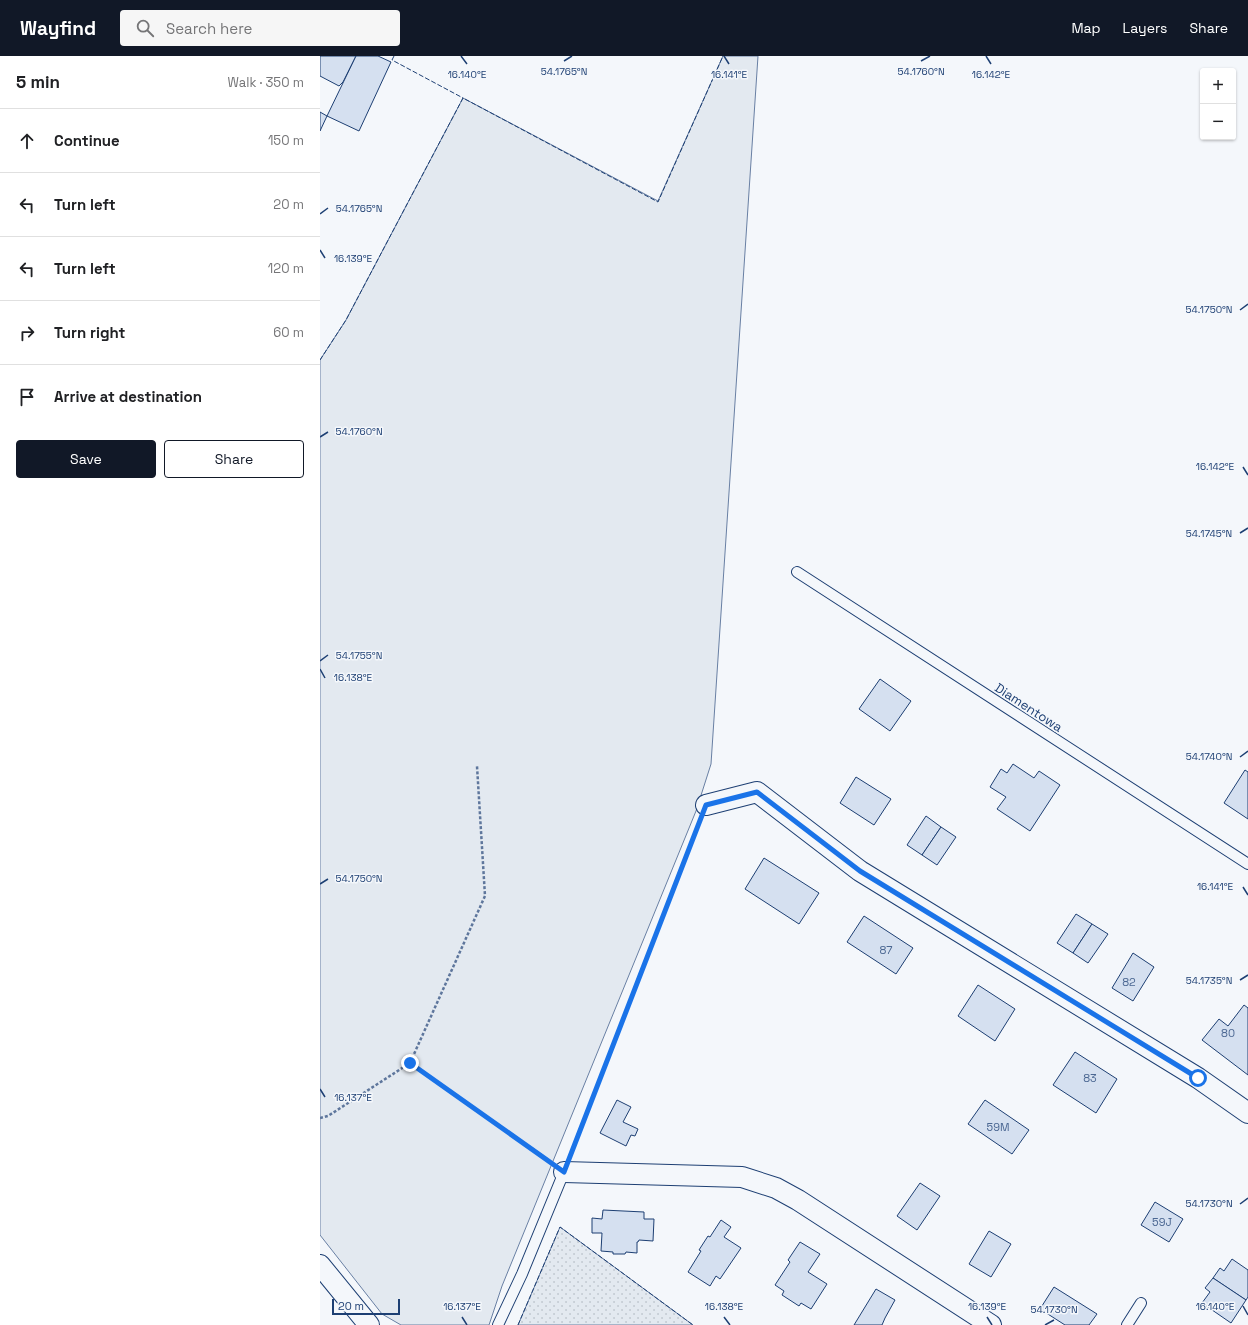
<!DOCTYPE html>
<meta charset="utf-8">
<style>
body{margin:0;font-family:"Space Grotesk",sans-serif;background:#f6f6f6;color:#202124}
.controls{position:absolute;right:12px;top:12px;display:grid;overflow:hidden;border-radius:4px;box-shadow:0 1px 3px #0004}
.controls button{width:36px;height:36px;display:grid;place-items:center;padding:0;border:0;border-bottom:1px solid #e0e0e0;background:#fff;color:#202124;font:20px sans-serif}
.scale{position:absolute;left:12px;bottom:10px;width:68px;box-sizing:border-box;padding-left:4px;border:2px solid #1d3f73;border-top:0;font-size:11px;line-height:14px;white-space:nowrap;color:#1d3f73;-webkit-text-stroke:3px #f4f7fb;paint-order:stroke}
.stop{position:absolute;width:12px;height:12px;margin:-9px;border:3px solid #1a73e8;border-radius:50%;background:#fff}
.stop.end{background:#1a73e8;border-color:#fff;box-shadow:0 1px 4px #0008}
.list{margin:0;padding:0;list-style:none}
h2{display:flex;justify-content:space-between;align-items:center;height:52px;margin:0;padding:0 16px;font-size:17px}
h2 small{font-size:13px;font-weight:400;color:#757577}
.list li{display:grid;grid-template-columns:26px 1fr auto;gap:12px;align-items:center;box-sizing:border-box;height:64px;padding:0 16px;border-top:1px solid #e0e0e0}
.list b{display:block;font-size:15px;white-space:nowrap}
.list em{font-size:13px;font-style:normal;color:#757577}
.actions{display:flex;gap:8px;padding:12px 16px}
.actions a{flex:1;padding:9px 0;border:1px solid #111827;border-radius:4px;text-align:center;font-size:14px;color:#111827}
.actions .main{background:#111827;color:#fff}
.icon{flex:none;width:22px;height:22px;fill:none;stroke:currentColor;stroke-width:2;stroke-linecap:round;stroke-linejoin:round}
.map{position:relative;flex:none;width:928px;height:1269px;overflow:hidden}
header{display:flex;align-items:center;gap:24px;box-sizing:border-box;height:56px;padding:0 20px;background:#111827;color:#fff}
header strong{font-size:19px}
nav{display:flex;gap:22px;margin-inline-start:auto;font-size:14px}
.search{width:280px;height:36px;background:#f6f6f6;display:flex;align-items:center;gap:10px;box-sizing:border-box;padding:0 14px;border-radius:4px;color:#757577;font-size:15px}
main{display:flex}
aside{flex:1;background:#fff}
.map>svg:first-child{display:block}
</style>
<header>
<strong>Wayfind</strong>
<div class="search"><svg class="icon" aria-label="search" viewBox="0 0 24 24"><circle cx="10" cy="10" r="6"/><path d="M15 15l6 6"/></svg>Search here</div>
<nav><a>Map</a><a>Layers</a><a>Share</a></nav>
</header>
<main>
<aside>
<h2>5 min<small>Walk · 350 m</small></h2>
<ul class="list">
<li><svg class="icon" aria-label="ahead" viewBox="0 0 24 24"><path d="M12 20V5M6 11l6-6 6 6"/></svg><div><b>Continue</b></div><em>150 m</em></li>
<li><svg class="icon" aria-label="left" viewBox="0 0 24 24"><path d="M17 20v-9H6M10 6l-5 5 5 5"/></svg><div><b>Turn left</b></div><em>20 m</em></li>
<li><svg class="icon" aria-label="left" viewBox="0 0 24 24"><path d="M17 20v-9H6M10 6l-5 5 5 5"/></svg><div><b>Turn left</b></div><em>120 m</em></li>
<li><svg class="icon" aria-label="right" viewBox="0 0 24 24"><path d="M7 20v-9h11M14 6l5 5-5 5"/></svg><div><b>Turn right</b></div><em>60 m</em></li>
<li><svg class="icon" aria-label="arrive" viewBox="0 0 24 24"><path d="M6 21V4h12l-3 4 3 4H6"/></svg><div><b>Arrive at destination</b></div></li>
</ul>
<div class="actions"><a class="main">Save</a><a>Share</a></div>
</aside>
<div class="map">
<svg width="928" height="1269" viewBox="0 0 928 1269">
<defs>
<pattern id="garden-dots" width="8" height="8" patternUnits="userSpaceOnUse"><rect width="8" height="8" fill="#e3e9f0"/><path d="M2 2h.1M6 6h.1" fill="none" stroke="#c2c9d1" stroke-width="1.8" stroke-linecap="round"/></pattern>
</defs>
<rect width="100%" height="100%" fill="#f4f7fb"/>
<polygon fill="#e3e9f0" stroke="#687fa3" points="403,0 438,0 391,708 376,755 182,1230 169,1269 81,1269 62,1258 0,1179 0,304 26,264 143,42 338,145"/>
<polygon fill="url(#garden-dots)" stroke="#687fa3" points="240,1171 373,1269 198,1269"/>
<g fill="#d5e0f0" stroke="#1d3f73">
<polygon points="0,0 36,0 23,26 19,30 0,20"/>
<polygon points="36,0 58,0 71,6 39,75 7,60"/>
<polygon points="0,56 7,60 0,75"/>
<polygon points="560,623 591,645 570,675 539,653"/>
<polygon points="693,708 714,722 719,715 740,729 710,775 677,753 686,741 670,731 681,713 687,717"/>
<polygon points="925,714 928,716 928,763 904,747"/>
<polygon points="536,721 571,743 554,769 520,747"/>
<polygon points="606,760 621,771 602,799 587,789"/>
<polygon points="621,771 636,781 617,809 602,799"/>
<polygon points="444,802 499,837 479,868 425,833"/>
<polygon points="756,858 772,868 753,897 737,887"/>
<polygon points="544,860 593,892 576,918 527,886"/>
<polygon points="772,868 788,878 768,907 753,897"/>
<polygon points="813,897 834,911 813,945 792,932"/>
<polygon points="658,929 695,953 675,985 638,960"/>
<polygon points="924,949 928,952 928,1019 882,984 899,963 908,970"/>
<polygon points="755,996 797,1023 776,1057 733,1029"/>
<polygon points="297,1044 311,1051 303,1066 318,1073 315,1080 311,1079 306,1090 280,1077"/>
<polygon points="665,1044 709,1074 692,1098 648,1068"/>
<polygon points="600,1127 620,1140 597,1174 577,1160"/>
<polygon points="835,1146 863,1163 849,1186 821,1169"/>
<polygon points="283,1154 324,1156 324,1163 334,1163 333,1185 319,1184 318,1186 317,1186 317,1197 306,1196 305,1198 293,1198 293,1196 281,1195 282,1177 272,1177 272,1162 282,1163"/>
<polygon points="401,1164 411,1171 404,1181 421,1192 400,1223 396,1220 390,1230 368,1216 381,1195 379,1194 388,1180 390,1181"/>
<polygon points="669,1175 691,1188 671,1221 649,1208"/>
<polygon points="480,1186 500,1198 488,1216 507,1228 491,1253 481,1247 479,1250 462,1239 464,1235 455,1229 470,1206 468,1204"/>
<polygon points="912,1203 928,1214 928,1241 926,1244 893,1222 900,1212 904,1215"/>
<polygon points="893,1222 926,1244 911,1267 882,1247 890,1236 885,1232"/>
<polygon points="734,1231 777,1258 769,1269 745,1269 720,1253"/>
<polygon points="556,1233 575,1244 565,1262 562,1269 534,1269"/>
</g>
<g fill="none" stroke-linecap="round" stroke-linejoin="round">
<g stroke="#1d3f73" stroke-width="12">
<g id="lane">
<polyline points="477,516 928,808"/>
<polyline points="178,1269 202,1218 244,1116"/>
<polyline points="807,1269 821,1247"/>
</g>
</g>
<g stroke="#1d3f73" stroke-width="22">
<g id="street">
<polyline points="386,749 437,736 540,815 878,1022 928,1057"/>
<polyline points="244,1116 422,1121 456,1132 478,1144 671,1269"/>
<polyline points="0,1209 49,1269"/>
</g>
</g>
<g stroke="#5e769c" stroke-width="2.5" stroke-dasharray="3 2" stroke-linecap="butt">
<polyline points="90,1007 165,840 157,710"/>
<polyline points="0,1062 8,1060 90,1007 227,1103"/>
<polyline points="252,1096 379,768"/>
</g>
<use href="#lane" stroke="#f4f7fb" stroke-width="10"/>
<use href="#street" stroke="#f4f7fb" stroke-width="20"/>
<g stroke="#1d3f73" stroke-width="1" stroke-dasharray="5 2" stroke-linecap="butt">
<polyline points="74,0 72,4 143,42"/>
<polyline points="0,304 26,264 143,42 338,146 403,0"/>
<polyline points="198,1269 240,1171 373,1269"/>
</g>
</g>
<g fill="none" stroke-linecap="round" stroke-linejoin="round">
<polyline stroke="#1a73e8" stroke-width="5" points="90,1007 244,1116 386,749 437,736 540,815 878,1022"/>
</g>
<path fill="none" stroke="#1d3f73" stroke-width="1.5" d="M141,0L147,8M404,0L409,8M666,0L671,8M244,5L252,0M601,5L610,0M0,158L8,152M0,194L5,202M920,254L928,248M0,381L8,376M923,411L928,419M920,477L928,472M0,605L8,599M0,613L5,622M920,701L928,695M0,828L8,823M923,831L928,839M920,924L928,919M0,1033L5,1041M920,1148L928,1142M923,1250L928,1259M142,1261L147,1269M404,1261L410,1269M667,1261L672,1269M725,1269L734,1264"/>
<g text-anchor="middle" stroke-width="3" stroke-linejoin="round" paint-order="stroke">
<g font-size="11" fill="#4b6792">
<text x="566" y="898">87</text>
<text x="809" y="930">82</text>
<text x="908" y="981">80</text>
<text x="770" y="1026">83</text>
<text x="678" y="1075">59M</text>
<text x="842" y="1170">59J</text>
</g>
<g font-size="13" fill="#1d3f73" stroke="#f4f7fb">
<text transform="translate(709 651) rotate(33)" y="5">Diamentowa</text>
</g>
</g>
<g font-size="10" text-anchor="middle" fill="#1d3f73" stroke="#f4f7fb" stroke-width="3" stroke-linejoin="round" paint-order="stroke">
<text x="601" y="19">54.1760°N</text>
<text x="244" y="19">54.1765°N</text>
<text x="147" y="22">16.140°E</text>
<text x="409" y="22">16.141°E</text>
<text x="671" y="22">16.142°E</text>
<text x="39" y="156">54.1765°N</text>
<text x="33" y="206">16.139°E</text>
<text x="889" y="257">54.1750°N</text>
<text x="39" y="379">54.1760°N</text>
<text x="895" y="414">16.142°E</text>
<text x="889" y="481">54.1745°N</text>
<text x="39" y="603">54.1755°N</text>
<text x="33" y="625">16.138°E</text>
<text x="889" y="704">54.1740°N</text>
<text x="39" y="826">54.1750°N</text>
<text x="895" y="834">16.141°E</text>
<text x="889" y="928">54.1735°N</text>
<text x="33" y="1045">16.137°E</text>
<text x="889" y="1151">54.1730°N</text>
<text x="895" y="1254">16.140°E</text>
<text x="142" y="1254">16.137°E</text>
<text x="404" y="1254">16.138°E</text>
<text x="667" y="1254">16.139°E</text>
<text x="734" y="1257">54.1730°N</text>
</g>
</svg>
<div class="controls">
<button>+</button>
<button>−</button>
</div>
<div class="scale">20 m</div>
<div class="stop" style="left:878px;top:1022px"></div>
<div class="stop end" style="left:90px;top:1007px"></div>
</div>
</main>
